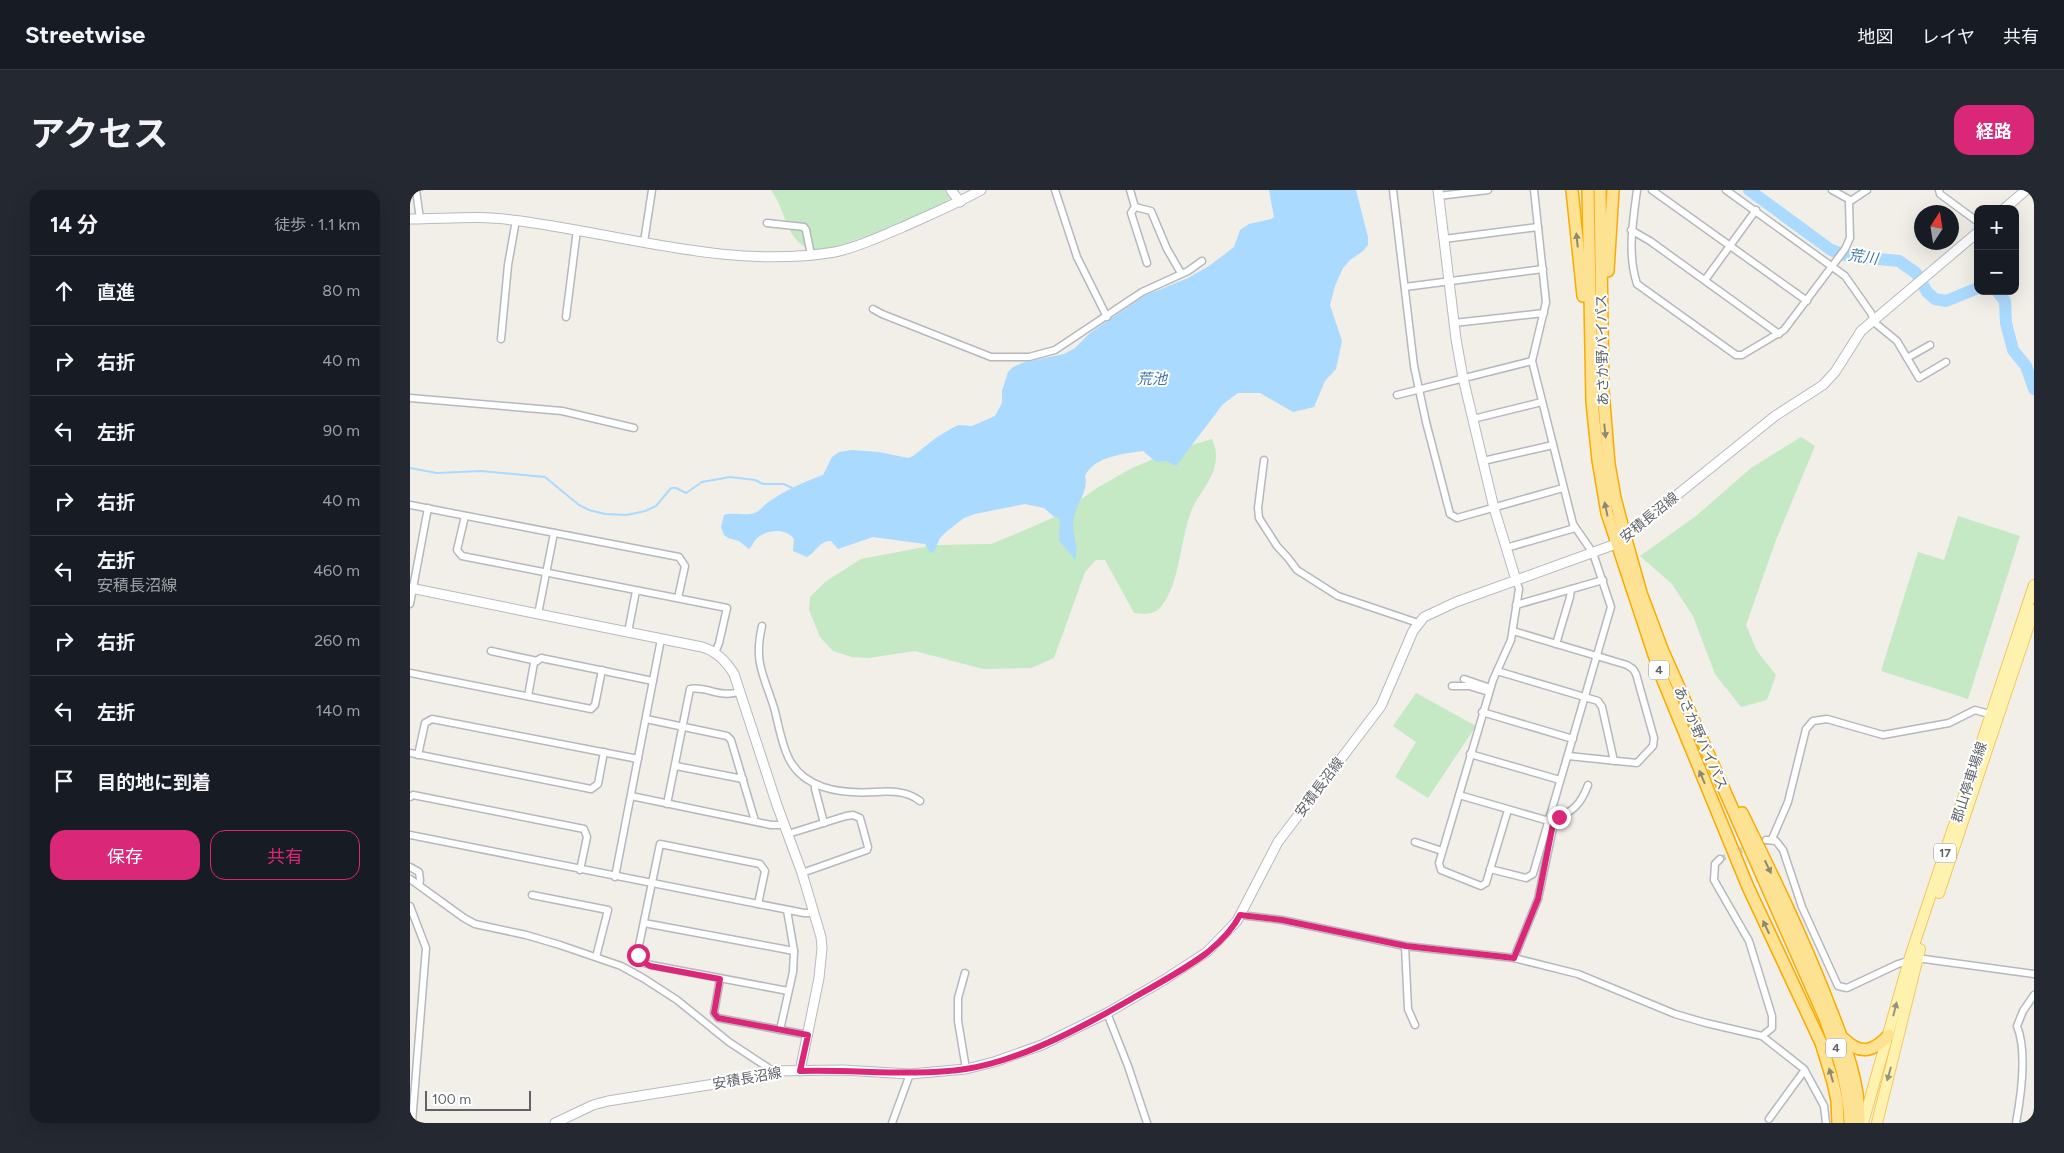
<!DOCTYPE html>
<html lang="ja">
<meta charset="utf-8">
<style>
body{margin:0;font-family:Figtree,"Noto Sans JP",sans-serif;background:#242831;color:#f1f3f6}
.controls{position:absolute;right:15px;top:15px;display:grid;overflow:hidden;border-radius:10px;box-shadow:0 5px 20px #0002}
.controls button{width:45px;height:45px;display:grid;place-items:center;padding:0;border:0;border-bottom:1px solid #363941;background:#171b24;color:#f1f3f6;font:25px sans-serif}
.compass{position:absolute;left:1504px;top:15px;width:45px;height:45px;border-radius:50%;background:#171b24;box-shadow:0 5px 20px #0002;rotate:12deg}
.scale{position:absolute;left:15px;bottom:12px;width:106px;box-sizing:border-box;padding-left:5px;border:2px solid #5f6368;border-top:0;font-size:14px;line-height:18px;white-space:nowrap;color:#5f6368;-webkit-text-stroke:4px #fff;paint-order:stroke}
.stop{position:absolute;width:15px;height:15px;margin:-11px;border:4px solid #db2777;border-radius:50%;background:#fff}
.stop.end{background:#db2777;border-color:#fff;box-shadow:0 1px 5px #0008}
.list{margin:0;padding:0;list-style:none}
h2{display:flex;justify-content:space-between;align-items:center;height:65px;margin:0;padding:0 20px;font-size:21px}
h2 small{font-size:16px;font-weight:400;color:#9ea1a6}
.list li{display:grid;grid-template-columns:32px 1fr auto;gap:15px;align-items:center;box-sizing:border-box;height:70px;padding:0 20px;border-top:1px solid #363941}
.list b{display:block;font-size:19px;white-space:nowrap}
.list p{margin:0;font-size:16px;white-space:nowrap;color:#9ea1a6}
.list em{font-size:16px;font-style:normal;color:#9ea1a6}
.actions{display:flex;gap:10px;padding:15px 20px}
.actions a{flex:1;padding:11px 0;border:1px solid #db2777;border-radius:15px;text-align:center;font-size:18px;color:#db2777}
.actions .main{background:#db2777;color:#fff}
.icon{flex:none;width:28px;height:28px;fill:none;stroke:currentColor;stroke-width:2;stroke-linecap:round;stroke-linejoin:round}
.map{position:relative;flex:none;width:1624px;height:933px;overflow:hidden;border-radius:15px}
header{display:flex;align-items:center;gap:30px;box-sizing:border-box;height:70px;padding:0 25px;background:#171b24;border-bottom:1px solid #363941}
header strong{font-size:24px}
nav{display:flex;gap:28px;margin-inline-start:auto;font-size:18px}
.intro{display:flex;align-items:center;justify-content:space-between;box-sizing:border-box;height:120px;padding:0 30px}
h1{margin:0;font-size:35px}
.button{padding:12px 22px;border-radius:15px;background:#db2777;color:#fff;font-size:18px;font-weight:700}
main{display:flex;gap:30px;padding:0 30px}
aside{flex:1;background:#171b24;border-radius:15px;box-shadow:0 5px 20px #0002}
.map>svg:first-child{display:block}
</style>
<header>
<strong>Streetwise</strong>
<nav><a>地図</a><a>レイヤ</a><a>共有</a></nav>
</header>
<div class="intro"><h1>アクセス</h1><a class="button">経路</a></div>
<main>
<aside>
<h2>14 分<small>徒歩 · 1.1 km</small></h2>
<ul class="list">
<li><svg class="icon" aria-label="ahead" viewBox="0 0 24 24"><path d="M12 20V5M6 11l6-6 6 6"/></svg><div><b>直進</b></div><em>80 m</em></li>
<li><svg class="icon" aria-label="right" viewBox="0 0 24 24"><path d="M7 20v-9h11M14 6l5 5-5 5"/></svg><div><b>右折</b></div><em>40 m</em></li>
<li><svg class="icon" aria-label="left" viewBox="0 0 24 24"><path d="M17 20v-9H6M10 6l-5 5 5 5"/></svg><div><b>左折</b></div><em>90 m</em></li>
<li><svg class="icon" aria-label="right" viewBox="0 0 24 24"><path d="M7 20v-9h11M14 6l5 5-5 5"/></svg><div><b>右折</b></div><em>40 m</em></li>
<li><svg class="icon" aria-label="left" viewBox="0 0 24 24"><path d="M17 20v-9H6M10 6l-5 5 5 5"/></svg><div><b>左折</b><p>安積長沼線</p></div><em>460 m</em></li>
<li><svg class="icon" aria-label="right" viewBox="0 0 24 24"><path d="M7 20v-9h11M14 6l5 5-5 5"/></svg><div><b>右折</b></div><em>260 m</em></li>
<li><svg class="icon" aria-label="left" viewBox="0 0 24 24"><path d="M17 20v-9H6M10 6l-5 5 5 5"/></svg><div><b>左折</b></div><em>140 m</em></li>
<li><svg class="icon" aria-label="arrive" viewBox="0 0 24 24"><path d="M6 21V4h12l-3 4 3 4H6"/></svg><div><b>目的地に到着</b></div></li>
</ul>
<div class="actions"><a class="main">保存</a><a>共有</a></div>
</aside>
<div class="map">
<svg width="1624" height="933" viewBox="0 0 1624 933">
<rect width="100%" height="100%" fill="#f1efe8"/>
<g fill="#c5e8c5">
<path d="M361,0H549L548,4L518,22L465,43L407,63C373,51 379,25 361,0Z"/>
<polygon points="1391,247 1405,256 1366,350 1336,435 1347,461 1366,485 1357,510 1331,517 1305,484 1283,426 1262,394 1230,366 1286,326 1341,278"/>
<path d="M802,249C806,258 807,265 805,275C802,291 788,305 782,319C770,348 770,396 750,418C743,425 734,424 724,423L695,370H686L675,382L644,468L621,478L573,479L505,461L458,468L442,467L423,461L410,447L399,420L400,407L415,392L451,369L525,355L581,354L608,343L647,326L687,298L722,278L765,260Z"/>
<polygon points="1548,326 1610,346 1558,509 1471,481 1508,362 1534,370"/>
<polygon points="1006,503 1066,536 1018,608 985,587 1006,552 983,536"/>
</g>
<path fill="#aadaff" d="M859,0H946L958,47V55L953,61L940,70L933,78L925,96L920,115L932,151L926,179L915,191L904,217L883,222L850,203H828L813,214L766,276L755,271L746,272L733,261C714,264 684,266 675,286C679,301 667,312 664,327C660,342 670,356 665,370L649,350L650,333L649,328L643,326L634,318L615,314L565,324L554,328L536,342L530,348L524,362L520,363L515,354L463,347L428,359L421,351C409,351 406,362 397,367L383,361L384,349C376,338 357,339 346,349C343,352 343,356 339,359L329,351L318,348L314,345L311,337L314,325C324,322 335,326 345,323C350,321 352,317 357,313C374,301 393,292 413,285L422,267L429,262L442,260L469,262L498,268L503,266L527,247L544,237L549,235L562,236L585,226L592,213V201L598,182L603,177L615,172L654,164L665,158L680,143L734,106L778,88L799,76L824,57L830,40L839,34L861,29L864,27Z"/>
<g fill="none" stroke-linecap="round" stroke-linejoin="round">
<polyline stroke="#aadaff" stroke-width="2" points="0,278 27,283 71,281 135,287 169,315 179,320 195,324 217,325 235,321 246,316 261,298 266,298 276,303 292,292 320,287 345,290 353,294 374,294 384,299"/>
<g stroke="#aadaff" stroke-width="12">
<polyline points="1339,0 1421,60 1438,66 1489,71 1506,83 1517,102 1525,109 1536,111 1568,98"/>
<polyline points="1587,101 1595,111 1596,133 1603,160 1616,176 1624,199"/>
</g>
<polyline stroke="#ccccc8" stroke-width="6" stroke-dasharray="6 3" stroke-linecap="butt" points="1310,669 1341,656"/>
<g stroke="#b5b8bc" stroke-width="9">
<g id="street">
<polyline points="6,0 10,29"/>
<polyline points="645,0 667,67 697,127"/>
<polyline points="720,0 725,17 721,23 737,73"/>
<polyline points="983,0 1004,176 1016,232 1040,324 1047,328 1153,298"/>
<path d="M1227,0C1223,32 1217,63 1227,94L1326,165H1332L1374,140L1435,59L1440,48L1439,12L1457,0"/>
<polyline points="1242,0 1397,111"/>
<polyline points="1316,0 1435,86 1461,123 1465,133 1487,151 1509,188 1536,172"/>
<polyline points="1422,0 1440,10"/>
<polyline points="1529,0 1530,4 1568,32"/>
<polyline points="1028,6 1078,0"/>
<polyline points="725,17 741,21 757,59 771,83"/>
<polyline points="357,33 394,37 396,40 401,65"/>
<polyline points="1221,40 1240,51 1369,144"/>
<polyline points="1034,49 1128,37"/>
<polyline points="234,52 242,0"/>
<polyline points="1295,90 1346,20"/>
<polyline points="995,97 1133,79"/>
<polyline points="463,119 472,124 581,167 619,167 645,160 732,102 778,81 792,71"/>
<polyline points="156,127 167,40"/>
<polyline points="1044,133 1134,123"/>
<polyline points="91,149 98,75 106,30"/>
<polyline points="1497,168 1520,155"/>
<polyline points="987,205 1122,171"/>
<polyline points="0,208 152,221 224,238"/>
<polyline points="1063,229 1132,212"/>
<polyline points="854,270 848,318 849,328 867,356 878,368 887,380 928,406 1008,433"/>
<polyline points="1073,271 1143,255"/>
<polyline points="0,315 269,367 275,376 268,408"/>
<polyline points="55,326 47,360 52,366 317,418 309,453 305,463"/>
<polyline points="1096,358 1165,338"/>
<polyline points="0,414 18,318"/>
<polyline points="1106,415 1193,390"/>
<polyline points="128,424 144,343"/>
<path d="M352,436C343,474 355,487 365,521C368,534 371,549 376,562C390,600 431,604 466,602C482,601 497,601 510,611"/>
<polyline points="1103,441 1217,475 1223,479 1226,484 1244,548 1243,556 1227,573 1158,566"/>
<polyline points="218,442 226,401"/>
<polyline points="1146,454 1160,407 1161,399"/>
<polyline points="81,461 127,471"/>
<polyline points="1087,481 1188,511 1192,517 1204,571"/>
<polyline points="0,483 181,519 185,515 192,480"/>
<polyline points="1054,489 1080,498"/>
<polyline points="1042,496 1059,496 1079,502"/>
<polyline points="118,506 124,473 131,468 243,491"/>
<polyline points="1072,522 1163,549"/>
<polyline points="236,529 317,546 321,550 345,631"/>
<polyline points="0,563 181,599 188,594 194,562"/>
<polyline points="1060,564 1150,590"/>
<polyline points="8,565 15,533 22,529 228,569"/>
<polyline points="266,576 333,589"/>
<polyline points="405,594 405,599 414,633"/>
<polyline points="1049,605 1139,631"/>
<polyline points="221,606 361,635 374,635"/>
<polyline points="0,607 3,605 174,639 177,647 170,680"/>
<path d="M257,614L280,499C297,496 309,508 329,502"/>
<polyline points="1098,620 1076,693 1071,696 1031,680 1029,673 1083,490 1101,450 1109,399 1106,390"/>
<path d="M1144,629C1163,622 1171,614 1178,595"/>
<polyline points="378,644 436,626 443,625 450,628 458,657 457,660 392,683"/>
<polyline points="0,645 394,723 404,723"/>
<polyline points="1362,649 1378,612 1396,539 1403,531 1417,529 1473,545 1539,533 1565,520 1583,525"/>
<polyline points="1356,650 1366,651 1373,660 1392,717 1428,796 1437,798 1488,774 1507,768 1624,784"/>
<polyline points="1005,652 1032,661"/>
<polyline points="1310,669 1305,674 1304,690 1339,751 1362,826 1362,838 1352,846"/>
<polyline points="0,677 9,682 10,690 9,695"/>
<polyline points="1080,679 1116,688 1123,684 1201,417 1183,363 1163,334 1122,171 1136,112 1124,0"/>
<polyline points="205,687 251,449"/>
<polyline points="0,689 54,728 65,734 116,745 150,755 211,776 233,788 267,810 319,852 357,877 361,881"/>
<polyline points="122,705 198,720 186,767"/>
<polyline points="348,714 355,681 350,674 250,654 227,765 234,773 241,775 378,801"/>
<polyline points="0,716 16,758 2,933"/>
<polyline points="830,725 872,730 995,756 1104,768 1168,784 1265,824 1296,833 1352,846 1394,879 1414,916 1416,933"/>
<polyline points="234,733 384,761"/>
<polyline points="995,756 998,819 1005,835"/>
<polyline points="1104,768 1128,709 1144,633 1144,629 1140,626"/>
<polyline points="555,783 548,808 548,831 556,879"/>
<polyline points="310,789 304,823 308,828 398,845"/>
<polyline points="697,823 718,876 737,933"/>
<polyline points="370,840 383,782 384,761 377,720"/>
<polyline points="1359,929 1394,881"/>
<polyline points="482,933 500,884"/>
<path d="M1606,933C1611,906 1617,861 1607,836L1613,821L1624,805"/>
</g>
</g>
<g stroke="#b6babf" stroke-width="11">
<g id="secondary">
<polyline points="541,0 550,12"/>
<polyline points="1028,0 1046,149 1053,188 1084,318 1106,390"/>
<polyline points="1594,19 1616,0"/>
<path d="M0,29C34,29 69,25 102,30C209,43 317,80 425,62C449,57 471,46 493,37C519,25 546,14 571,0"/>
<path d="M0,398L292,457C306,461 316,471 324,484L367,615L392,683L411,747L412,758L409,788L390,881"/>
<polyline points="145,933 183,915 198,911 317,892 361,881 433,880 500,884 556,879 584,872 632,855 697,823 754,790 797,762 827,731 868,652 971,516 1003,441 1014,427 1046,412 1206,354 1365,226 1413,195 1425,182 1451,141 1568,42"/>
</g>
</g>
<g stroke="#f2c960" stroke-width="12">
<g id="primary">
<polyline points="1529,703 1624,420"/>
<polyline points="1453,933 1499,770 1624,395"/>
<polyline points="1467,933 1510,759"/>
</g>
</g>
<g stroke="#f9ab00" stroke-width="14">
<g id="highway">
<polyline points="1162,0 1173,106"/>
<polyline points="1178,0 1182,212 1188,270 1197,323 1250,483 1338,697 1411,853 1423,892 1427,911 1428,933"/>
<path d="M1190,0L1193,201L1199,274L1205,308L1215,346L1231,403L1252,459L1414,826C1427,861 1439,895 1440,933"/>
<polyline points="1198,81 1203,0"/>
<path d="M1332,623C1363,686 1394,750 1419,815C1434,853 1450,891 1449,933"/>
<path d="M1434,849C1451,866 1464,861 1479,845"/>
</g>
</g>
<use href="#street" stroke="#fff" stroke-width="6"/>
<use href="#secondary" stroke="#fff" stroke-width="9"/>
<use href="#primary" stroke="#fff2af" stroke-width="10"/>
<use href="#highway" stroke="#fde293" stroke-width="11"/>
</g>
<defs><path id="oneway-solid" d="M-6-.8H1V-3.2L6.5 0L1 3.2V.8H-6Z" transform="scale(1.25)"/></defs>
<g fill="#8e8975">
<use href="#oneway-solid" transform="translate(1167 50) rotate(-96)"/>
<use href="#oneway-solid" transform="translate(1195 241) rotate(84)"/>
<use href="#oneway-solid" transform="translate(1196 319) rotate(-102)"/>
<use href="#oneway-solid" transform="translate(1292 587) rotate(-113)"/>
<use href="#oneway-solid" transform="translate(1358 677) rotate(65)"/>
<use href="#oneway-solid" transform="translate(1356 737) rotate(-115)"/>
<use href="#oneway-solid" transform="translate(1421 885) rotate(-106)"/>
</g>
<g fill="#979581">
<use href="#oneway-solid" transform="translate(1485 819) rotate(-76)"/>
<use href="#oneway-solid" transform="translate(1479 884) rotate(105)"/>
</g>
<g fill="none" stroke-linecap="round" stroke-linejoin="round">
<path stroke="#db2777" stroke-width="6" d="M228,765L232,771L240,776L310,789L304,823L308,828L398,845L390,881C445,879 501,887 556,879C614,870 680,833 730,804C753,791 777,778 798,762C810,752 823,739 830,725L872,730L996,756L1104,768L1128,709L1144,629L1149,627"/>
</g>
<g text-anchor="middle" stroke-width="4" stroke-linejoin="round" paint-order="stroke">
<g fill="#fff" stroke="#8f9295" stroke-width="1">
<rect x="1239" y="470.5" width="20" height="19" rx="4"/>
<rect x="1524" y="653.5" width="22" height="19" rx="4"/>
<rect x="1416" y="848.5" width="20" height="19" rx="4"/>
</g>
<g font-size="12" font-weight="bold" fill="#5f6368">
<text x="1249" y="484">4</text>
<text x="1535" y="667">17</text>
<text x="1426" y="862">4</text>
</g>
<g font-size="14" fill="#5f6368" stroke="#fff">
<text transform="translate(1192 160) rotate(-91)" y="5">あさか野バイパス</text>
<text transform="translate(1239 327) rotate(-39)" y="5">安積長沼線</text>
<text transform="translate(1291 548) rotate(66)" y="5">あさか野バイパス</text>
<text transform="translate(1559 592) rotate(-72)" y="5">郡山停車場線</text>
<text transform="translate(909 597) rotate(-53)" y="5">安積長沼線</text>
<text transform="translate(337 888) rotate(-10)" y="5">安積長沼線</text>
</g>
<g font-size="15" font-style="italic" fill="#4174aa" stroke="#fff">
<text transform="translate(1453 67) rotate(8)" y="5">荒川</text>
<text x="742" y="194">荒池</text>
</g>
</g>
</svg>
<div class="controls">
<button>+</button>
<button>−</button>
</div>
<svg class="compass" viewBox="-18 -18 36 36"><path d="M0-13l5 13h-10z" fill="#e53935"/><path d="M0 13l5-13h-10z" fill="#9ea1a6"/></svg>
<div class="scale">100 m</div>
<div class="stop" style="left:228px;top:765px"></div>
<div class="stop end" style="left:1149px;top:627px"></div>
</div>
</main>
